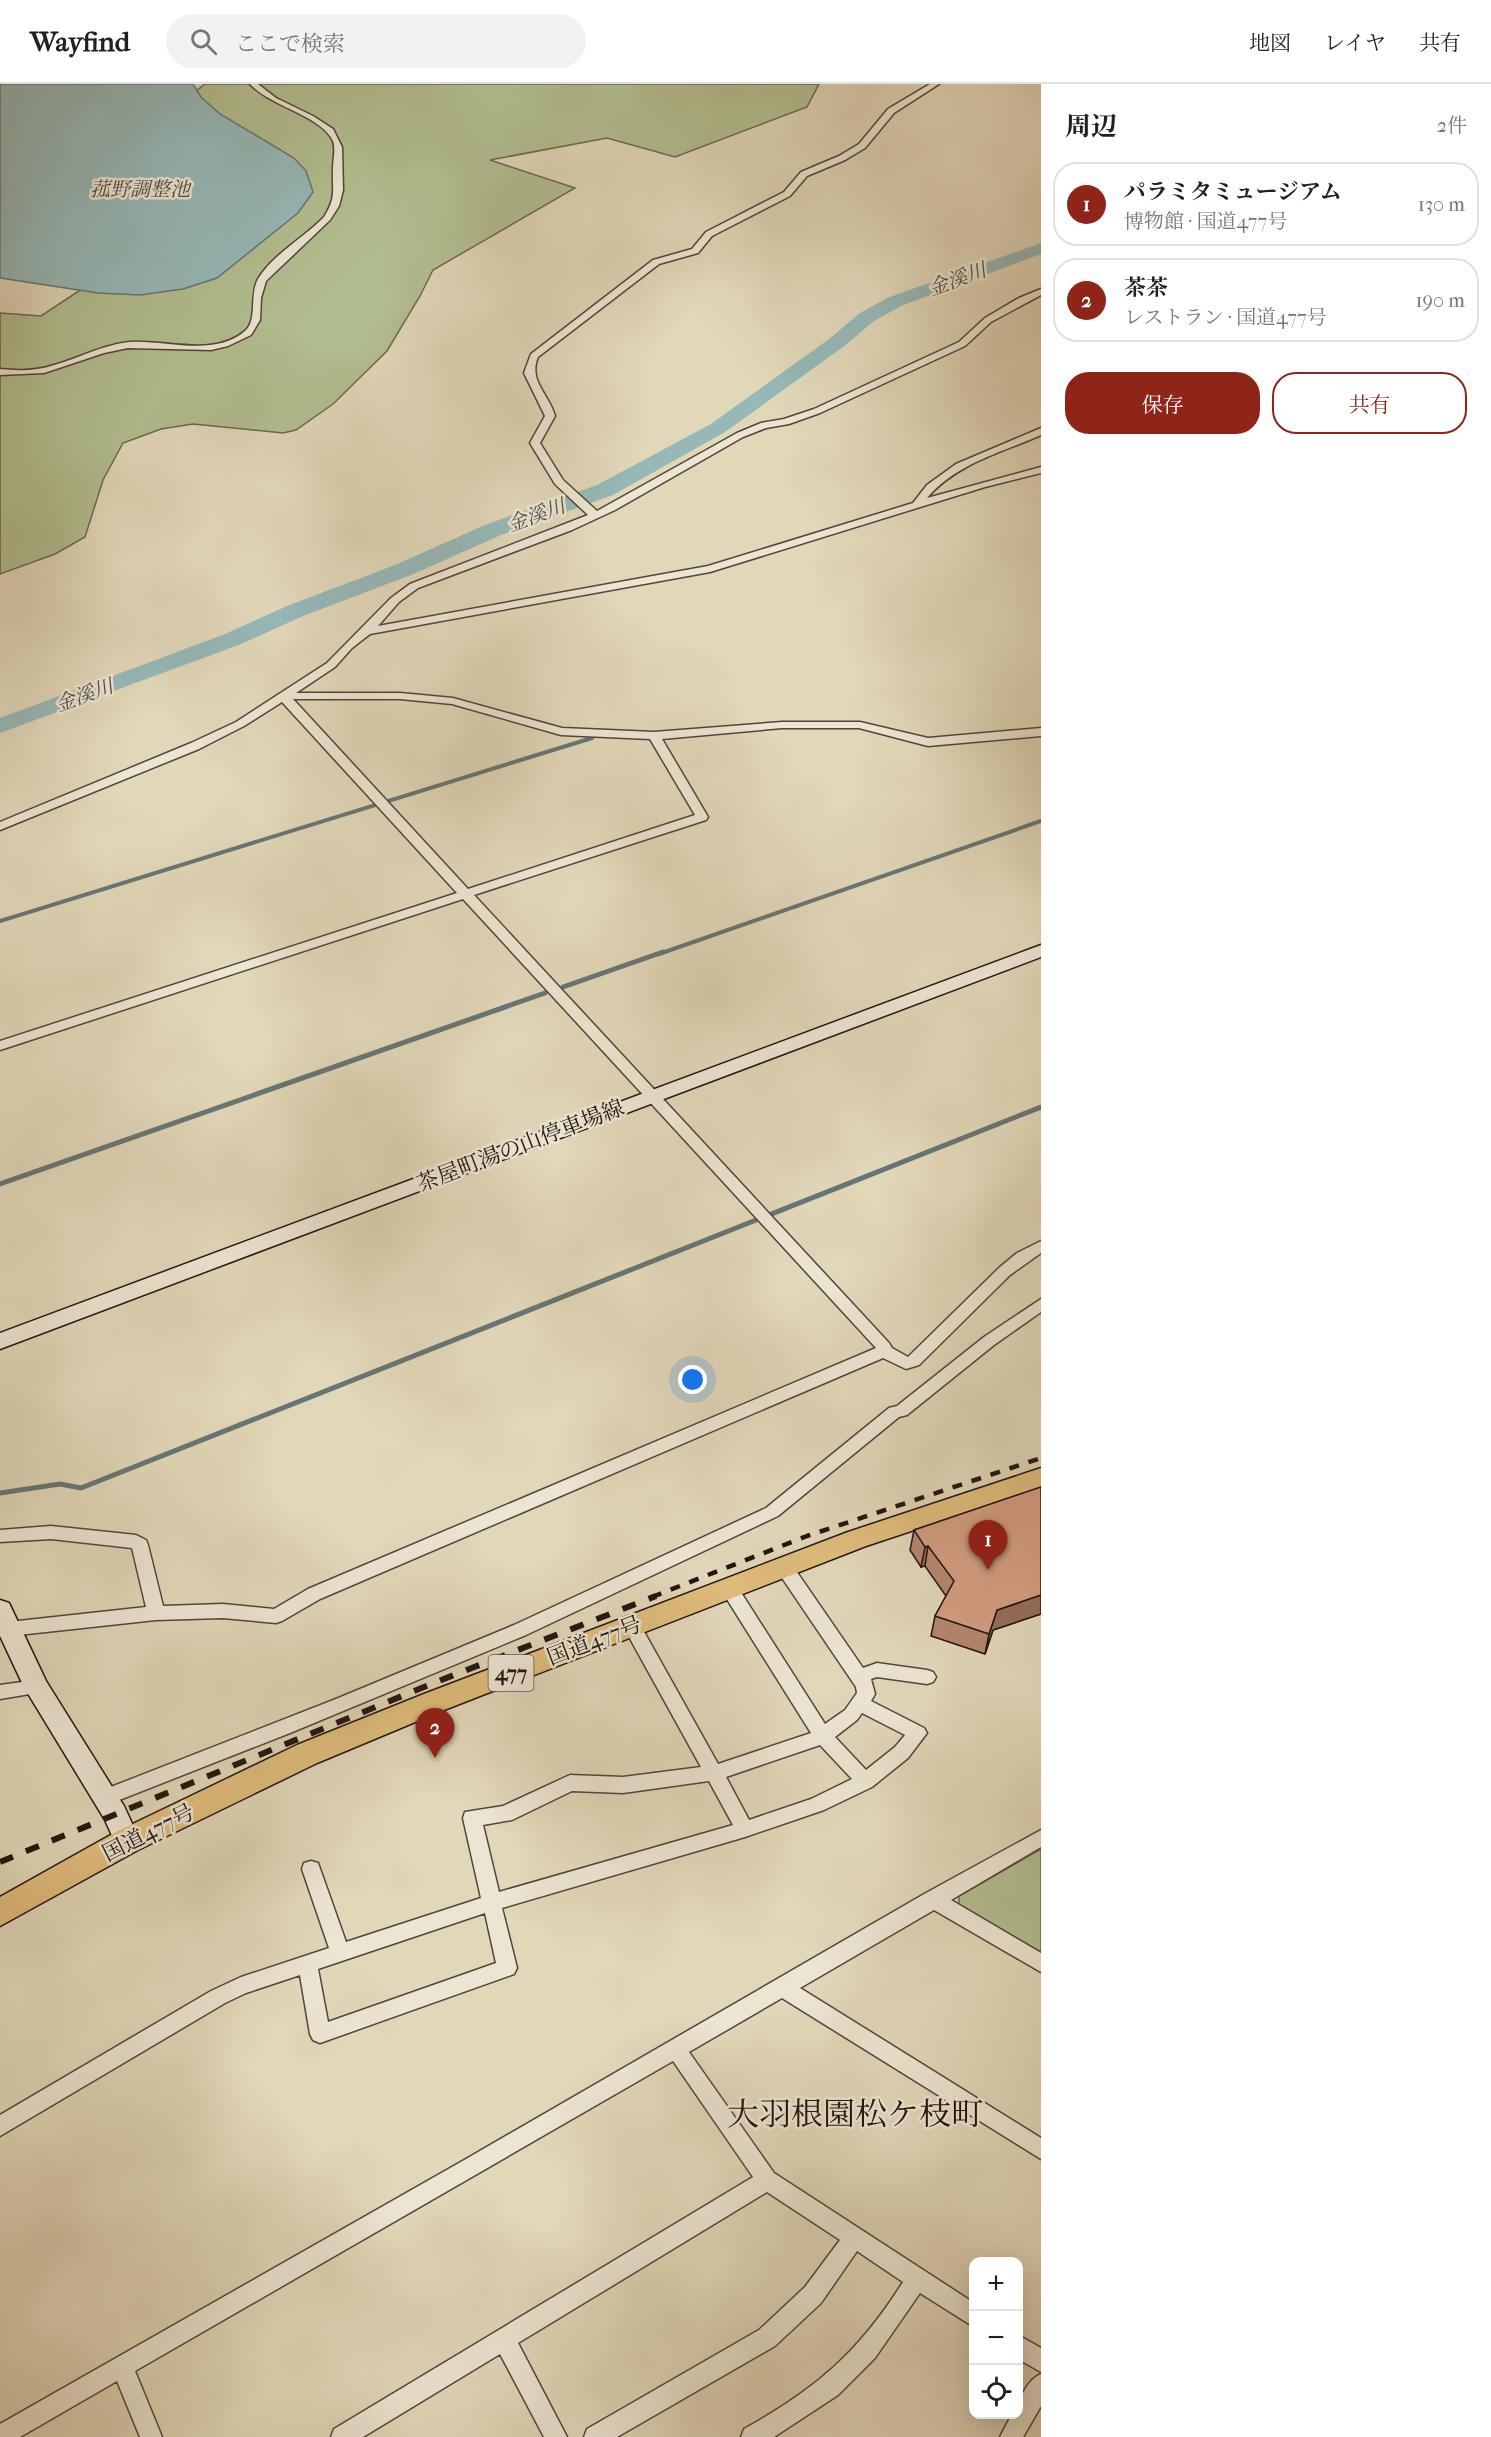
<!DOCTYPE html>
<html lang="ja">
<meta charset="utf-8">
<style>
body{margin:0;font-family:"IM FELL French Canon","Noto Serif JP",serif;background:#f2f2f2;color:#202124}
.controls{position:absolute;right:18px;bottom:18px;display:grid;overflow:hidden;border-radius:12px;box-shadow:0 6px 24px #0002}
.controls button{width:54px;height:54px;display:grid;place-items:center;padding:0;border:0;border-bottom:2px solid #e0e0e0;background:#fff;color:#202124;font:30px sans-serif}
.you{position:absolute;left:693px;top:1296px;width:21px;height:21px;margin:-15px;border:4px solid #fff;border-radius:50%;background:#1a73e8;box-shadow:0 0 0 9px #1a73e833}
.badge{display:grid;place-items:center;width:39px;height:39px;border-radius:50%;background:#8f2418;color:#fff;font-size:20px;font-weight:700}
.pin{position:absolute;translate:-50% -50px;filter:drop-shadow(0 2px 3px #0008)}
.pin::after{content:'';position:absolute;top:32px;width:21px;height:18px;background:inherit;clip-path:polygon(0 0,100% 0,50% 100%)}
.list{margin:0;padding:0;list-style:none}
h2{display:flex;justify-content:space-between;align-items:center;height:78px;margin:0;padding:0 24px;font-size:26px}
h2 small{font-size:20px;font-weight:400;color:#757577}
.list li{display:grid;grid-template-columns:39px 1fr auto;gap:18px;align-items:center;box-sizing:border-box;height:84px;margin:0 12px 12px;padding:0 12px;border:2px solid #e0e0e0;border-radius:24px}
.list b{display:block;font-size:22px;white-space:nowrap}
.list p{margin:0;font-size:20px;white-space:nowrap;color:#757577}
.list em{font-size:20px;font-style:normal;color:#757577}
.actions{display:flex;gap:12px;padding:18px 24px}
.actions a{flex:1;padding:14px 0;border:2px solid #8f2418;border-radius:24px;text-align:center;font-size:21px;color:#8f2418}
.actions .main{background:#8f2418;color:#fff}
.icon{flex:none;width:33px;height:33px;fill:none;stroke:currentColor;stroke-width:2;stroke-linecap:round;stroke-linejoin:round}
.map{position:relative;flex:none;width:1041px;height:2353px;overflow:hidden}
header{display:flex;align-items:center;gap:36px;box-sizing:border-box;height:84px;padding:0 30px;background:#fff;border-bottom:2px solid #e0e0e0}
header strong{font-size:28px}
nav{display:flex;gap:33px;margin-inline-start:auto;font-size:21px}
.search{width:420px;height:54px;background:#f2f2f2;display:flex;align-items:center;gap:15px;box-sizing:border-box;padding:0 21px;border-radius:33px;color:#757577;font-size:22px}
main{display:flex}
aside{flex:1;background:#fff}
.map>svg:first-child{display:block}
</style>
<header>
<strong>Wayfind</strong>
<div class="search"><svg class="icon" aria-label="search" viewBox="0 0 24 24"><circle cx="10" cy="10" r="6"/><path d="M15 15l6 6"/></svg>ここで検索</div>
<nav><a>地図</a><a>レイヤ</a><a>共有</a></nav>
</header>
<main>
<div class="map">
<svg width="1041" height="2353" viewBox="0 0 1041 2353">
<rect width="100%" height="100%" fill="#e1d7b9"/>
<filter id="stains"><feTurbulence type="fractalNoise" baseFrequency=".00333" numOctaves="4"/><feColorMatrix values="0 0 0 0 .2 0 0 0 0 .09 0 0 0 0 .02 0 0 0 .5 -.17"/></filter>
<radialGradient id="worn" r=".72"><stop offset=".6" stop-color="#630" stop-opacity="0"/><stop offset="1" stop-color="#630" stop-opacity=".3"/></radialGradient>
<g fill="#b2be90" stroke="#6a694f" stroke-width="1.5">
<polygon points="205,0 819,0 807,23 675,73 607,54 490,76 575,104 433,186 420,212 387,267 333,320 296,346 283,349 193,340 161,345 123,359 103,396 85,453 55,470 0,490 0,229 41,232 150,160 173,25"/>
<polygon points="1041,1765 1041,1869 959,1821 959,1812"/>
</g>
<polygon fill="#96b8b7" stroke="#677673" stroke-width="1.5" points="0,0 193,0 201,13 220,30 294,74 306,87 313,108 298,129 217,194 183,205 140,211 98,209 0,194"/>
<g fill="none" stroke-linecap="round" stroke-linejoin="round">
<g stroke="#677673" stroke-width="4">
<polyline points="0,837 592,654"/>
<polyline points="659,870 1041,737"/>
</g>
<g stroke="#677673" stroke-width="5">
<polyline points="563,903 663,868"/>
<polyline points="0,1100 545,909"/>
<polyline points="0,1409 60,1400 81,1404 1041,1023"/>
</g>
<polygon fill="#96b8b7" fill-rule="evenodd" points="1041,159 1041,170 901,222 874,237 843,263 725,348 613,411 501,451 411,491 303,532 241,560 0,649 0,634 225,550 287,522 395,481 485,441 597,401 711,340 829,255 860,229 887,214"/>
<g stroke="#514539" stroke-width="3">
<g id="minor">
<path d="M250,0H258L276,14L313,32L333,45L342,63L343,106L339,122L330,136L266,197L261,214L260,236L251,251L228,262L211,266L128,264L104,269L44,289L0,291V285C18,287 37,287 54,281C79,274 102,261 129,258C164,255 214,274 245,247C258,236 249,211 258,195C273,170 304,154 324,133C337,112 332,106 333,84C333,75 336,66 333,57C322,32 270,22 250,0Z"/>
<path d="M930,0H939L894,29L865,64L845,76L807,92L790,112L712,152L698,169L659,180L538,273C528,297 549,310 555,332L540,359L563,396L597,427L737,349L761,339L784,335L814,325L959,258L985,234L1019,214L1041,205V211L991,238L965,262L820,329L789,340L766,344L743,353L615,426L572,446L418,504L399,518L378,542L708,482L913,419L927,401L956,380L1041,344V351C1001,369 957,379 927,414L1041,383V389L985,403L710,488L370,550L352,564L335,583L296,609H400L453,614L562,644L654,648L782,638H860L928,654L1041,644V652L928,662L859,644H782L662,655L708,733L706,736L474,811L889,1259L892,1264L908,1273L1000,1183L1017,1169L1041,1157V1169L1010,1191L919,1281L906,1285L883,1274L320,1515L282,1537L276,1539L223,1534L156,1536L9,1552L3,1550L0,1545L3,1540L9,1538L146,1523L132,1464L51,1455L0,1458V1446L51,1442L136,1451L146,1456L148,1461L163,1522L223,1520L274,1525L308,1505L876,1264L463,815L0,966V957L457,809L282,618L244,642L199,665L0,746V738L191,659L236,638L327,579L391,514L410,500L588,431L555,400L530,359L545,332L524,289L531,270L653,176L692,165L706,148L784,108L801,88L839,72L859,60L888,25ZM293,615H400L452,620L561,651L650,655L695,731L468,805Z"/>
<polygon points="1041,1215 1041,1228 994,1261 907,1331 899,1333 778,1432 526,1551 290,1649 104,1722 98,1720 95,1714 98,1708 336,1615 514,1541 766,1424 889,1324 897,1322 984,1253"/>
<path d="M784,1476L790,1478L863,1584L877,1579L927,1586L933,1588L936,1593L933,1598L927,1600L877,1593L871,1595L875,1610L871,1617L924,1644L927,1649L908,1674L872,1703L824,1726L745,1753L502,1824L517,1884L514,1890L320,1959L313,1956L310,1950L300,1891L246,1909L225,1919L0,2052V2031L211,1907L241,1893L329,1864L302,1785L304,1779L311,1777L318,1779L346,1858L481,1814L463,1734L465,1728L503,1722L570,1691L623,1693L701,1683L623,1542L626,1537L632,1535L638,1537L718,1680L811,1649L723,1509L720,1504L723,1499L729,1497L735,1499L825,1640L845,1626L857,1609L856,1603L778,1488L776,1483L778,1478ZM862,1629L905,1651L895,1663L866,1686L835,1653L857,1636ZM820,1661L852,1695L811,1715L749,1736L726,1693ZM709,1697L733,1741L499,1808L483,1741L512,1736L572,1707L623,1709ZM485,1829L496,1879L328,1938L318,1885Z"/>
<polygon points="36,1596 42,1598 45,1603 42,1608 0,1615 0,1601"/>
<path d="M1041,1746V1763L951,1816L1041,1869V1888L934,1826L800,1904L1041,2054V2075L782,1914L689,1968L774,2089L974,2219V2243L920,2209L875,2274L838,2311L774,2353H741L744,2345C816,2305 859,2268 903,2198L857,2167L821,2219L775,2262L617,2353H584L587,2345L759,2246L805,2203L840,2156L767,2108L518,2259L567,2353H544L500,2270L363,2353H331L334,2345L753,2093L673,1977L135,2287L162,2353H140L117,2297L20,2353H0V2340L466,2075L926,1809Z"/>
<polygon points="1018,2251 1041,2264 1041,2288 1018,2275"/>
<path d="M1041,2290V2322L1023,2353H1000L1012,2330H1018C1018,2316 1027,2296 1041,2290Z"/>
</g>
</g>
<g stroke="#21140e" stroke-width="3">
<g id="secondary">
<polygon points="1041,861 1041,873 0,1265 0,1249"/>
<polygon points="0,1516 9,1519 46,1597 124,1722 140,1757 136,1765 127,1768 118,1765 105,1736 24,1603 0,1552"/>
</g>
</g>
<g stroke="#21140e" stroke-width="3">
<polygon id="trunk" points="1041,1384 1041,1404 866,1462 444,1626 317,1679 138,1766 0,1842 0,1813 116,1748 297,1661 424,1610 848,1448"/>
</g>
<use href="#minor" fill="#ece5d2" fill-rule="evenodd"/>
<use href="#secondary" fill="#ece5d2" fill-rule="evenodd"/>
<use href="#trunk" fill="#e0bc7c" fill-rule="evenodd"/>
<polyline stroke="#21140e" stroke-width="4.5" stroke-dasharray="10 10" stroke-linecap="butt" points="652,1513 807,1452 1041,1374"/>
<polyline stroke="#21140e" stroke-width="6" stroke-dasharray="14 14" stroke-linecap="butt" points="0,1778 436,1598 656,1512"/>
</g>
<polygon fill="#b5866f" stroke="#21140e" stroke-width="1.5" points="1041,1403 1041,1530 993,1546 985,1570 931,1552 935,1532 946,1512 925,1482 921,1483 910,1466 914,1446"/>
<g fill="#946d5a" stroke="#21140e" stroke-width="1.5">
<polygon points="928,1462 925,1482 921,1483 925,1463"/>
<polygon points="1041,1511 1041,1530 993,1546 985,1570 989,1550 997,1526"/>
</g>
<polygon fill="#d39c81" stroke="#21140e" stroke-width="1.5" points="1041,1403 1041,1511 997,1526 989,1550 935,1532 954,1497 928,1462 925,1463 914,1446"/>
<g text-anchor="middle" stroke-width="5" stroke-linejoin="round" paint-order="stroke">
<g font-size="20" font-style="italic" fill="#4a4d49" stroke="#ece5d2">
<text x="140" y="112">菰野調整池</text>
<text transform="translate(957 195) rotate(-20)" y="7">金溪川</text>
<text transform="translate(536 431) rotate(-20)" y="7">金溪川</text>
<text transform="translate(84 611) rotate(-20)" y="7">金溪川</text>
</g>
<rect fill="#ece5d2" stroke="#5e5349" stroke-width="1.5" x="488.5" y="1571" width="45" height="36" rx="4.5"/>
<g font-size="21" font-weight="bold" fill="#21140e">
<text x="511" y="1596">477</text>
</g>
<g font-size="22" fill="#21140e" stroke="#ece5d2">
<text transform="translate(520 1061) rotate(-21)" y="8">茶屋町湯の山停車場線</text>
<text transform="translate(594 1556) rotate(-21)" y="8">国道477号</text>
<text transform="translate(148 1748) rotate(-27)" y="8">国道477号</text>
</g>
<g font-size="32" fill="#21140e" stroke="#ece5d2">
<text x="855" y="2041">大羽根園松ケ枝町</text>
</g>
</g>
<rect width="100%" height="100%" filter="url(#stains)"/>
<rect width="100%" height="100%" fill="url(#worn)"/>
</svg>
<div class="controls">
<button>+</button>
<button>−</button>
<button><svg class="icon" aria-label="locate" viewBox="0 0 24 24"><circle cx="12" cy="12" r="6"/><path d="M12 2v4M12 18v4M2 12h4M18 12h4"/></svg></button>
</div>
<div class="you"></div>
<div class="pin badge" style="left:988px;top:1486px">1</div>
<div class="pin badge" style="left:435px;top:1674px">2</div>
</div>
<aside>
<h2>周辺<small>2件</small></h2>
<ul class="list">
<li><span class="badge">1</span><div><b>パラミタミュージアム</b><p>博物館 · 国道477号</p></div><em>130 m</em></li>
<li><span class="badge">2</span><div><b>茶茶</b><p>レストラン · 国道477号</p></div><em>190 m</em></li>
</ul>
<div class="actions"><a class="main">保存</a><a>共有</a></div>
</aside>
</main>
